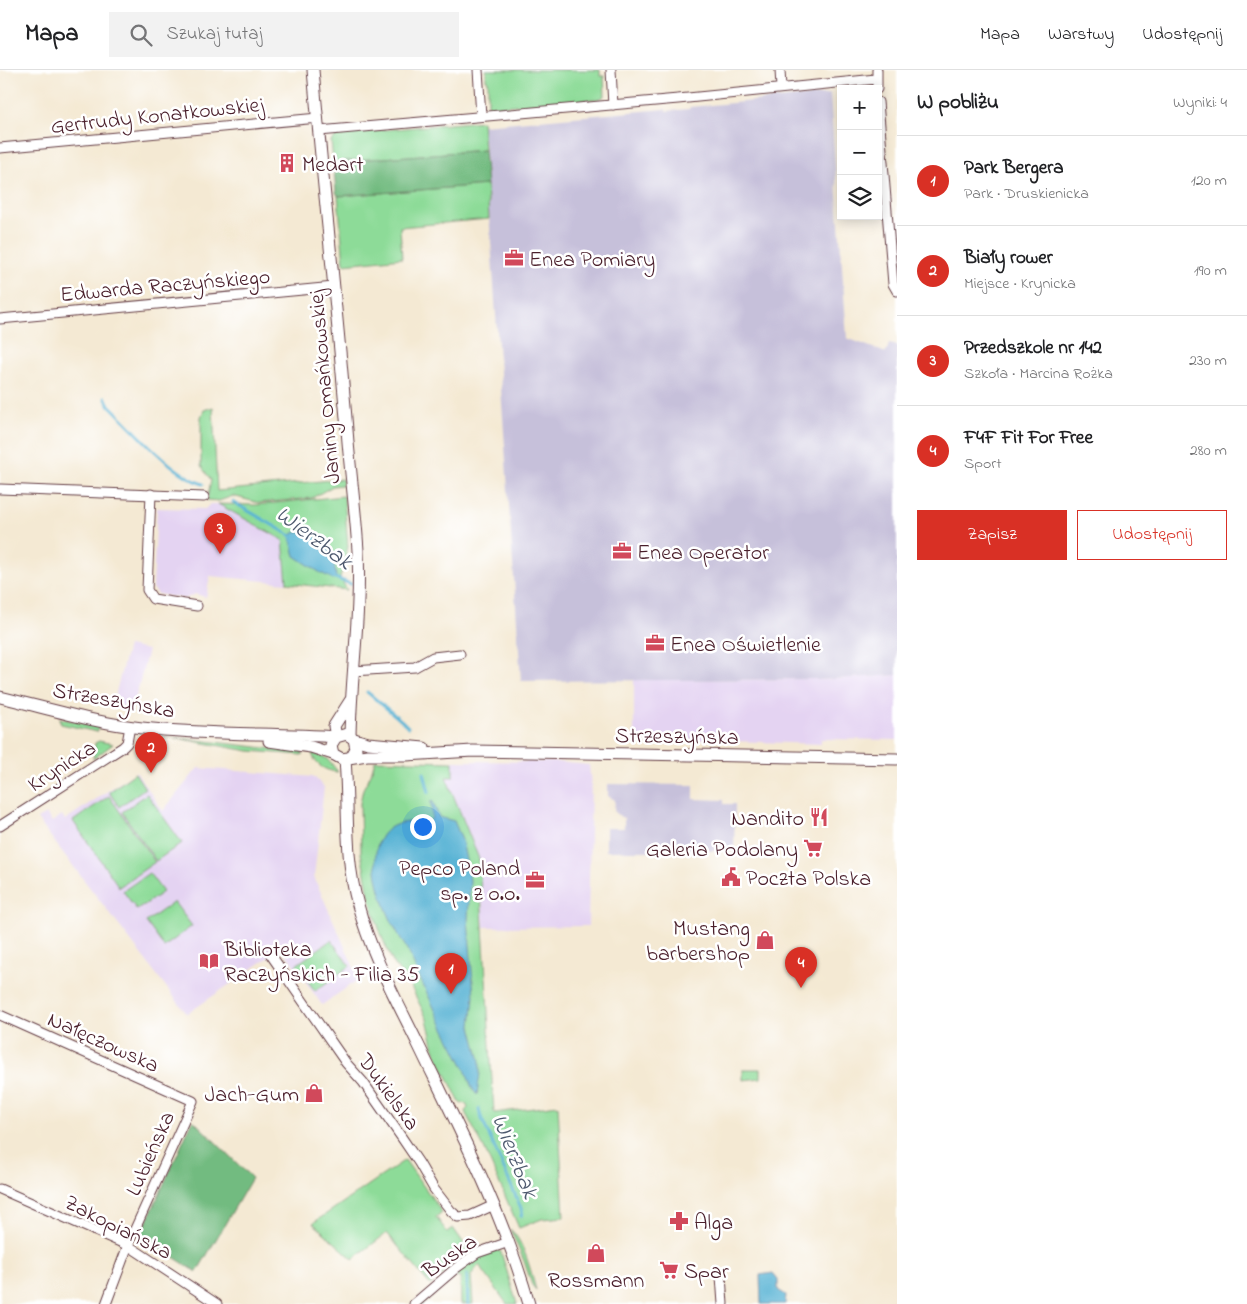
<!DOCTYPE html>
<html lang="pl">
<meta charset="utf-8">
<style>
body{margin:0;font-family:"Indie Flower",sans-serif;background:#f2f2f2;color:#202124}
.controls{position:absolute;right:15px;top:15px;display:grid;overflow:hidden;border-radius:0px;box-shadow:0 2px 12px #0003}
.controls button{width:45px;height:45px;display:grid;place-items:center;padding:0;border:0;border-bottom:1px solid #e0e0e0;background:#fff;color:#202124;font:25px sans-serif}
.you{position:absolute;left:422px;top:756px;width:18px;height:18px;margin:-12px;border:4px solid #fff;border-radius:50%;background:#1a73e8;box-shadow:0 0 0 8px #1a73e833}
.badge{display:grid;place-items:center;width:32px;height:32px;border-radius:50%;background:#d93025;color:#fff;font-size:16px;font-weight:700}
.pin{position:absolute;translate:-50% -41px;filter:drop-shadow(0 1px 2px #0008)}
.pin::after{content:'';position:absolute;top:26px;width:18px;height:15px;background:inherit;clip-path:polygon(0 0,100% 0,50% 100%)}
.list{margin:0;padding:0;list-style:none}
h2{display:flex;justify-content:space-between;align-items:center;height:65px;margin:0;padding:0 20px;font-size:21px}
h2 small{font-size:16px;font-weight:400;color:#757577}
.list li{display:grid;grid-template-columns:32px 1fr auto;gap:15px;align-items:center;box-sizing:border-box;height:90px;padding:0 20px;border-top:1px solid #e0e0e0}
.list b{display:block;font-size:19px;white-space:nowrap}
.list p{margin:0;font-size:16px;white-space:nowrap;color:#757577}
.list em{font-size:16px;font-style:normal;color:#757577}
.actions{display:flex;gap:10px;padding:15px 20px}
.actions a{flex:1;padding:11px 0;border:1px solid #d93025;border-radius:0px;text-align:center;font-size:18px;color:#d93025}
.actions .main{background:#d93025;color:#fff}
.icon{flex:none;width:28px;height:28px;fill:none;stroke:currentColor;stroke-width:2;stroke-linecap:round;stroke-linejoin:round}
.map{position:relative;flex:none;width:897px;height:1234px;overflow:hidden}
header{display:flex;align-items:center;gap:30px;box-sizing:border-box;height:70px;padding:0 25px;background:#fff;border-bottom:1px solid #e0e0e0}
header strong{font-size:24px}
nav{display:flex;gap:28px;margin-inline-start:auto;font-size:18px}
.search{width:350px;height:45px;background:#f2f2f2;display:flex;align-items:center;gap:12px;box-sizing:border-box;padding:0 18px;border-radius:0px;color:#757577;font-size:19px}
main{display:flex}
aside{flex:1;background:#fff}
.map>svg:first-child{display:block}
</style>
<header>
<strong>Mapa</strong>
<div class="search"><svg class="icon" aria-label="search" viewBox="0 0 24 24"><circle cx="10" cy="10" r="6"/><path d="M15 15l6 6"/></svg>Szukaj tutaj</div>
<nav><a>Mapa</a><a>Warstwy</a><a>Udostępnij</a></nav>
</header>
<main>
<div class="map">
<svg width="897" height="1234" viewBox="0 0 897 1234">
<rect width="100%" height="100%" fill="#fff"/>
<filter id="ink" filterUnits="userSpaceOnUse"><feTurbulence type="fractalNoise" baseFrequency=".02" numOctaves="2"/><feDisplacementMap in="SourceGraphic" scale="10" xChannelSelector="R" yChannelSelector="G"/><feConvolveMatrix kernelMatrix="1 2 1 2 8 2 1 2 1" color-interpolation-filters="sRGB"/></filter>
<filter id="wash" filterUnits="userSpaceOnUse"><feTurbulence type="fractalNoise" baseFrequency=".0096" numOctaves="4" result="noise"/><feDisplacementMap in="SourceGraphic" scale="20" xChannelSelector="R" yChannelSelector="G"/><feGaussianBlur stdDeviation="1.12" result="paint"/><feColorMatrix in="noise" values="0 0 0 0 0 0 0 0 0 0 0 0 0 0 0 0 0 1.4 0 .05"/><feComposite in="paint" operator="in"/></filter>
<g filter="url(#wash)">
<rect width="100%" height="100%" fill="#f4e9d3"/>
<g fill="#e4d3f2">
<polygon points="210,434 218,434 283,470 287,513 210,506 206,527 195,524 185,529 158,524 153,518 157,438 205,439"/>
<polygon points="128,576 148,580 133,638 113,634"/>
<polygon points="897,605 897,670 821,669 821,674 634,668 634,610 817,609 817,610"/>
<polygon points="452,691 557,692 589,695 591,714 588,856 484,857 479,789 446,707 452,707"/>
<polygon points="198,698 314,707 324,717 314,807 359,909 322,935 282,878 187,944 37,749 46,744 52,752 62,745 65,750 136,702 163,741"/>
</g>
<g fill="#c6c0da">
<polygon points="830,24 847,268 886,283 889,274 897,275 897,605 817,610 816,609 521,611 483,55 665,39 667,41 689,39 690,37"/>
<polygon points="608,714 694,715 694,729 724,730 724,734 735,734 734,781 606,781 606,758 624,758 624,748 621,747 614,741 615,730 608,726"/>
</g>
<g fill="#8ddb98" stroke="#6c7d62">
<polygon points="486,0 600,0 600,6 604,6 605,26 599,29 490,37 488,34 488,11 486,10"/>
<polygon points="482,51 484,80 333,92 331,71 339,64"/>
<polygon points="487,115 489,149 400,157 402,188 344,194 338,126"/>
<polygon points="213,337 217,421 342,409 343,415 333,416 312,428 259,433 233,426 219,431 207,430 211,410 201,396 201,347 204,340"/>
<polygon points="344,426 348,477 340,508 347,520 287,513 283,470 218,434 255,435"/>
<polygon points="59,648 99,657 97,662 61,654"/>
<path d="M146,665C198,669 250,677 303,682L302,685L249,681L176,668H142Z"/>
<polygon points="99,671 113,674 93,689 95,673"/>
<path d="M312,683L328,689L338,702C326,701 315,696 312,683Z"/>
<polygon points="375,690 453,692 453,707 446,707 479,789 494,1043 558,1035 564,1147 542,1149 519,1158 484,1078 466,1044 465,1041 468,1038 466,1034 460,1033 434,979 427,949 409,913 394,895 381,865 370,830 361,783 360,733 363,719 371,704"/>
<polygon points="135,703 145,718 119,737 109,722"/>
<polygon points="147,724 182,773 156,791 122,742"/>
<polygon points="109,726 155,792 119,817 73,751"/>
<polygon points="149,803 163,822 137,840 123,821"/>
<polygon points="174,832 192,856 164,877 146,852"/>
<polygon points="331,870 350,896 315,921 296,895"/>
<polygon points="743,999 761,999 761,1008 743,1010"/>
<polygon points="405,1090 442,1142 436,1147 447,1162 453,1158 470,1182 430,1215 387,1163 353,1189 313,1153"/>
<path d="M510,1159C524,1171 531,1202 536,1220L532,1215L524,1191Z"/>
<polygon points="497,1180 501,1182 517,1234 507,1234 479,1195 471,1205 473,1234 461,1234 460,1206 455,1207 423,1234 419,1234 475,1189"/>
</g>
<g fill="#72bb80" stroke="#5e6d56">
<polygon points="484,80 487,115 338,126 336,122 333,92"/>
<polygon points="193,1050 252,1108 197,1202 140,1166"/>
</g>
<g fill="#56b2d4" stroke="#506880">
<path d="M295,462C325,463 333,479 336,507L333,509L319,502L295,486L290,467L291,465Z"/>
<path d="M432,730L439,747L454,751L462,770L470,810L468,850L474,926L471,956L480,991V1003L477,1025C470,1017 468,1006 464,997C452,973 439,950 428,925C421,912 415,897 409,883C403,872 396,861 391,850C377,820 358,757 408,752C415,751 421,753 427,754C435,749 431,739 431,731Z"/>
<polygon points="773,1203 778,1209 778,1220 786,1225 785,1234 761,1234 760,1205"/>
</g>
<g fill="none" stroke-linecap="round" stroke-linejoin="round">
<g stroke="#56b2d4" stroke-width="3">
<path d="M105,327L109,335C134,359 170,403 203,414"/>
<polyline points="233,432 293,467"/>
<polyline points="332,507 351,514"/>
<polyline points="367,622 403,652 408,657"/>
<polyline points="424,703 429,722"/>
<polyline points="479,1039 481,1047 521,1138 522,1144 521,1146"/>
<polyline points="467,1205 468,1234"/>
</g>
</g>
</g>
<g filter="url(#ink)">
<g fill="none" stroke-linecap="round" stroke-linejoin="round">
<g stroke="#643d44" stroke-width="11">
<g id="minor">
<polyline points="478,0 481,46"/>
<polyline points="611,0 613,35"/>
<polyline points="780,0 781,18"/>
<polyline points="877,0 877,19"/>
<polyline points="878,32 893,214 897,221"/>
<polyline points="319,61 678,29 876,9"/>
<polyline points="0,78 318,48"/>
<polyline points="0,249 334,217"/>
<polyline points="0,419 204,427"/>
<polyline points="151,424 147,520 153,529 197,536"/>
<polyline points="353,601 415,597 433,587 460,584"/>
<polyline points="0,756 123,677 127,673 130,656"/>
<polyline points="271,885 346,993 363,1012 402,1068 419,1093 434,1119 451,1141 458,1147 470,1146 494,1135"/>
<polyline points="0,945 193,1031 130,1170 106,1234"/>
<polyline points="0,1119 129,1176 217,1234"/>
<polyline points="721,1206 723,1234"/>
<polyline points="414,1234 456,1198 477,1183 509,1172"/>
</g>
</g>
<g stroke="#643d44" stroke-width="13">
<g id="tertiary">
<path d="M313,0C324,124 338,248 348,372C351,408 356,445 358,481C361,542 351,605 350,666"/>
<path d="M0,627C47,638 94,653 142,658C207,665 271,663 336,667"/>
<polyline points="336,667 334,656 350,631"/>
<polyline points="354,669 368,673 424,678"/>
<polyline points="269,671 311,677 333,684"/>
<polyline points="351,687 356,679 354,669 347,664 336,667 331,675 333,684 342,689 367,685 406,685 473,681 897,689"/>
<path d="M345,689C349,738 344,787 358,835C371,884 396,929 418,974C459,1059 503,1143 529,1234"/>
</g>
</g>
<use href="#minor" stroke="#fff" stroke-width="9"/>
<use href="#tertiary" stroke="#fff" stroke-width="11"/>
</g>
</g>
<defs>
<g id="building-bare" transform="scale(1.5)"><path d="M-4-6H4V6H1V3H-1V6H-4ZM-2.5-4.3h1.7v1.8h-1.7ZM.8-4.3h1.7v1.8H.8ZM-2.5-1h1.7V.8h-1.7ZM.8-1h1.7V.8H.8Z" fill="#d1495b" stroke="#fff" stroke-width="2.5" paint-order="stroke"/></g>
<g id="office-bare" transform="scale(1.5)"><path d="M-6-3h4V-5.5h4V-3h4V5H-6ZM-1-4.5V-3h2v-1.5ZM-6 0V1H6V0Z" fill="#d1495b" stroke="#fff" stroke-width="2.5" paint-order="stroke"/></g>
<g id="restaurant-bare" transform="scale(1.5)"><path d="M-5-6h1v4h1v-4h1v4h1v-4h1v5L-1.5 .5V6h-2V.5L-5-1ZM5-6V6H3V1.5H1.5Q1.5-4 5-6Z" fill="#d1495b" stroke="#fff" stroke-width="2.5" paint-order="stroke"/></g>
<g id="supermarket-bare" transform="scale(1.5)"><path d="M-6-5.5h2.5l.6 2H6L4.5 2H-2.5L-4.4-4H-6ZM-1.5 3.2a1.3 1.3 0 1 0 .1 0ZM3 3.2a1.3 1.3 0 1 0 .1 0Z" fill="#d1495b" stroke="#fff" stroke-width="2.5" paint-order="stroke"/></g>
<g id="civic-bare" transform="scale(1.5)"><path d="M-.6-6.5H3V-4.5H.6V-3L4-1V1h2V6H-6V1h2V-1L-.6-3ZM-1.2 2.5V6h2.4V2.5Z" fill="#d1495b" stroke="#fff" stroke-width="2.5" paint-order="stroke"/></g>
<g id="shop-bare" transform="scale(1.5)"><path d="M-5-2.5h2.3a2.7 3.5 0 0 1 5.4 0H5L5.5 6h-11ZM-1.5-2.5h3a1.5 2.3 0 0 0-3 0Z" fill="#d1495b" stroke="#fff" stroke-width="2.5" paint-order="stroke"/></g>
<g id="library-bare" transform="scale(1.5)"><path d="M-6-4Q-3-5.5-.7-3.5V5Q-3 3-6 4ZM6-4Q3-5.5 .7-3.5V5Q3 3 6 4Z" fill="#d1495b" stroke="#fff" stroke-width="2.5" paint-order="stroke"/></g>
<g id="pharmacy-bare" transform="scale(1.5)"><path d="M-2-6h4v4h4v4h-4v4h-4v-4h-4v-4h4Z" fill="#d1495b" stroke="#fff" stroke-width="2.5" paint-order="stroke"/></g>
</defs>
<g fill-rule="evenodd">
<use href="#building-bare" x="287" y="93"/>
<use href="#office-bare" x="514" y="188"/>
<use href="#office-bare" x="622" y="481"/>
<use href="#office-bare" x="655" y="573"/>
<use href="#restaurant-bare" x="819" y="747"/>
<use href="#supermarket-bare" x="813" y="778"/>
<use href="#civic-bare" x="731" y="807"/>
<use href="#office-bare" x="535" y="810"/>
<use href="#shop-bare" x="765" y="870"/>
<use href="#library-bare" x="209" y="891"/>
<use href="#shop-bare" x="314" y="1023"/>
<use href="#pharmacy-bare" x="679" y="1151"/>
<use href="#shop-bare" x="596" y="1183"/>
<use href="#supermarket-bare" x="669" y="1200"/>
</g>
<g text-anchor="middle" stroke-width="5" stroke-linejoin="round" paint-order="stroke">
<g font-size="22" fill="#4a1f2b" stroke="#fff">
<text transform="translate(157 44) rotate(-6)" y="8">Gertrudy Konatkowskiej</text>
<text transform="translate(165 214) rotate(-5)" y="8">Edwarda Raczyńskiego</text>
<text transform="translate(323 317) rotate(-95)" y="8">Janiny Omańkowskiej</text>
<text transform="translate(114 629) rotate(10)" y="8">Strzeszyńska</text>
<text transform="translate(677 665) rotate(1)" y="8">Strzeszyńska</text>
<text transform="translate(61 695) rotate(-33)" y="8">Krynicka</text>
<text transform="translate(104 971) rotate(24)" y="8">Nałęczowska</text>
<text transform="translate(390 1021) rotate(54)" y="8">Dukielska</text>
<text transform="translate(149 1083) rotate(-66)" y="8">Lubieńska</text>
<text transform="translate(119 1156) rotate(27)" y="8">Zakopiańska</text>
<text transform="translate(449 1185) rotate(-35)" y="8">Buska</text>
</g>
<g font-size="22" fill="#4a1f2b" stroke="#fff" text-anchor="start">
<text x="302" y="101">Medart</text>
<text x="529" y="196">Enea Pomiary</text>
<text x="637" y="489">Enea Operator</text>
<text x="670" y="581">Enea Oświetlenie</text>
<text x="804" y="755" text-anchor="end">Nandito</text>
<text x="798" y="786" text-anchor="end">Galeria Podolany</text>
<text x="520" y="805" text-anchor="end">Pepco Poland<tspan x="520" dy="25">sp. z o.o.</tspan></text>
<text x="746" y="815">Poczta Polska</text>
<text x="750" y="865" text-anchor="end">Mustang<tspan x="750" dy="25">barbershop</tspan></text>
<text x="224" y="886">Biblioteka<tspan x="224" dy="25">Raczyńskich - Filia 35</tspan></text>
<text x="299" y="1031" text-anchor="end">Jach-Gum</text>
<text x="694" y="1159">Alga</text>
<text x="684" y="1208">Spar</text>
<text x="596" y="1217" text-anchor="middle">Rossmann</text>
</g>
<g font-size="24" font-style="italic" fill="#4f5a6f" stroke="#fff">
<text transform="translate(315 467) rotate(37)" y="8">Wierzbak</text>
<text transform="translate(516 1086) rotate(68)" y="8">Wierzbak</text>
</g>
</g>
</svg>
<div class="controls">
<button>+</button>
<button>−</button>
<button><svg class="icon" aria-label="layers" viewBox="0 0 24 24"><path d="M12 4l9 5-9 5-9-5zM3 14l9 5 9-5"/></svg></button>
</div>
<div class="you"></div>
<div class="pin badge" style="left:451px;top:924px">1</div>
<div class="pin badge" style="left:151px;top:703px">2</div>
<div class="pin badge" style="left:220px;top:484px">3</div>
<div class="pin badge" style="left:801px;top:918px">4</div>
</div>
<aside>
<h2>W pobliżu<small>Wyniki: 4</small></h2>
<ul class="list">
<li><span class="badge">1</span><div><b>Park Bergera</b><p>Park · Druskienicka</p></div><em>120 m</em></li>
<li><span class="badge">2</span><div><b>Biały rower</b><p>Miejsce · Krynicka</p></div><em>190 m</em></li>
<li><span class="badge">3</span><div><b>Przedszkole nr 142</b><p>Szkoła · Marcina Rożka</p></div><em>230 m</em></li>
<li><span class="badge">4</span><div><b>F4F Fit For Free</b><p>Sport</p></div><em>280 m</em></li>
</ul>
<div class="actions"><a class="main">Zapisz</a><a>Udostępnij</a></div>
</aside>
</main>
